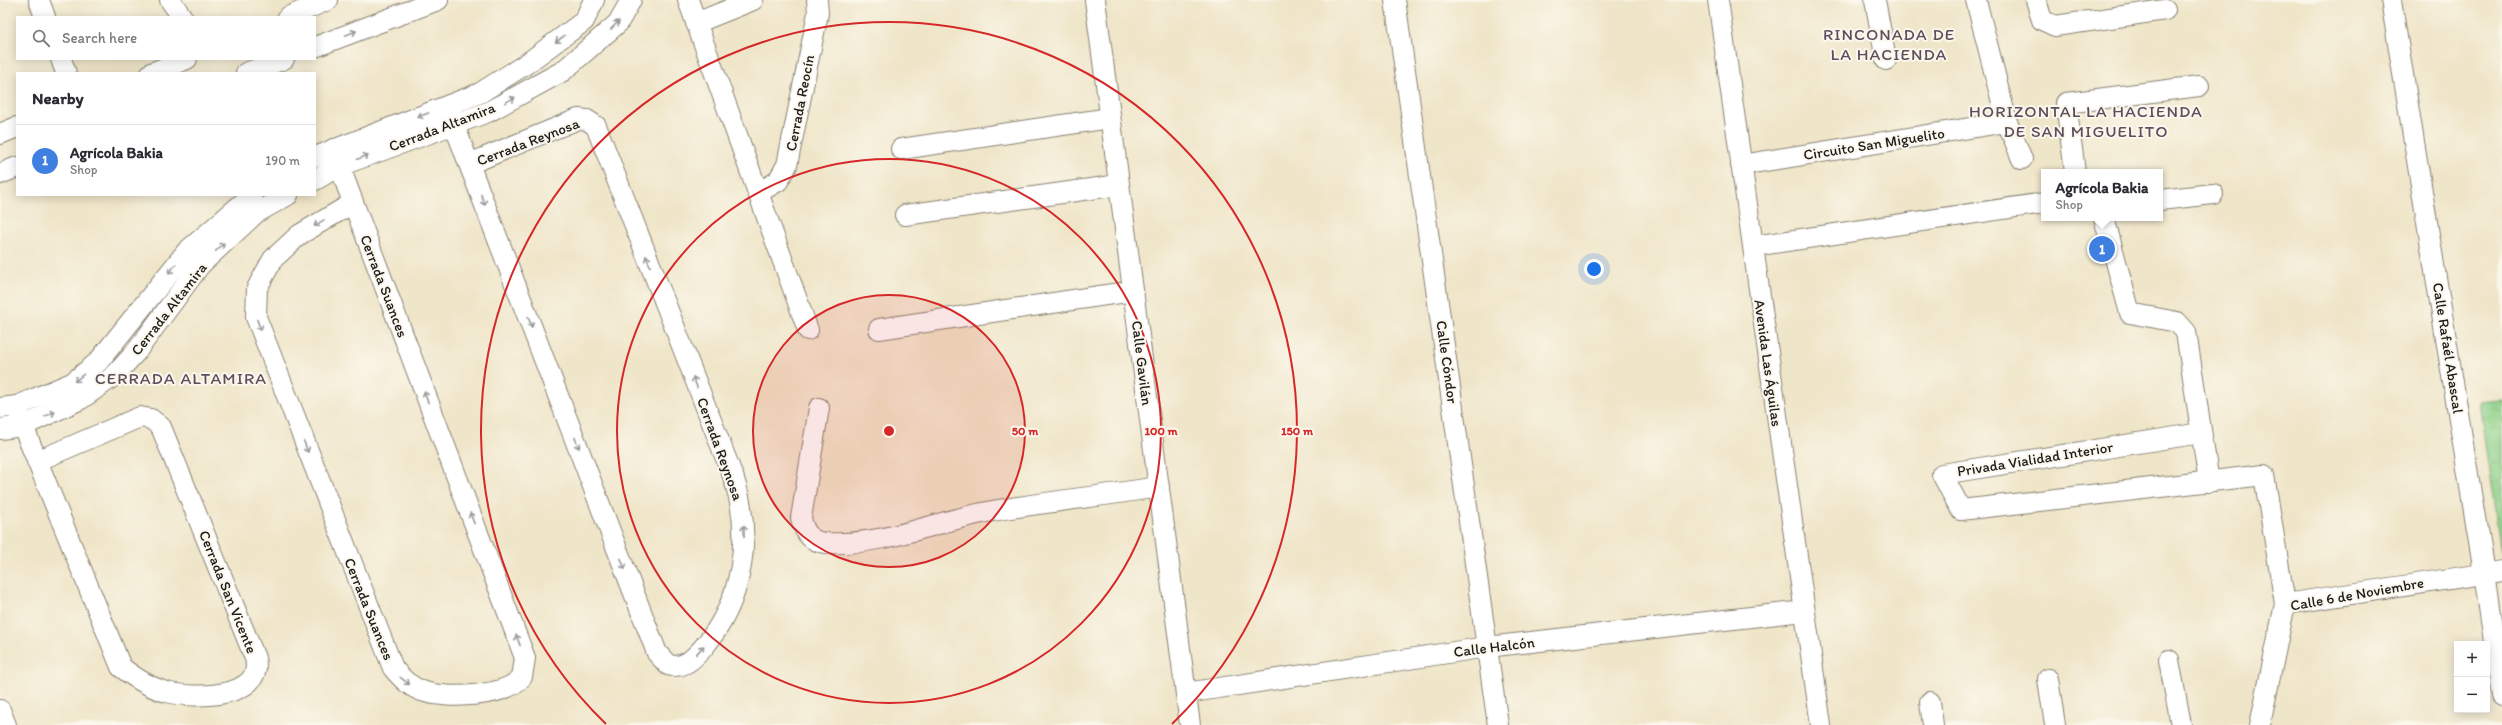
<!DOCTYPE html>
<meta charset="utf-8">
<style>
body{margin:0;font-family:Itim,sans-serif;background:#f7f7f7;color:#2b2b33}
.controls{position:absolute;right:12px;bottom:12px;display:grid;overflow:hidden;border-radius:0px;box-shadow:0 2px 10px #0003}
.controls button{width:36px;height:36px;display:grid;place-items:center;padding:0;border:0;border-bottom:1px solid #e1e1e2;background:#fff;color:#2b2b33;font:20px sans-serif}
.you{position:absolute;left:1594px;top:269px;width:14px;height:14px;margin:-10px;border:3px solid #fff;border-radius:50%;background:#1a73e8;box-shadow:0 0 0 6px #1a73e833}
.badge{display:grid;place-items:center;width:26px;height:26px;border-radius:50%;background:#c8321e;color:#fff;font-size:13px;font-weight:700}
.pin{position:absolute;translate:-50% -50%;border:2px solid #fff;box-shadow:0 1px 4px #0006}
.popup{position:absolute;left:2041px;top:169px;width:122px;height:52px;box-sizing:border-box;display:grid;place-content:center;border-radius:0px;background:#fff;filter:drop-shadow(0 1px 3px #0005);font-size:13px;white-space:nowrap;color:#7c7c81}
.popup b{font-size:15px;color:#2b2b33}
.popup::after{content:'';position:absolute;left:50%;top:100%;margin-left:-8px;border:8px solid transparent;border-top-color:#fff}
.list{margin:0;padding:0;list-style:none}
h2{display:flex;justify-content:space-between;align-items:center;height:52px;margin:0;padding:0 16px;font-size:17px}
h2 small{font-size:13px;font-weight:400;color:#7c7c81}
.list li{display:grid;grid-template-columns:26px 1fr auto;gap:12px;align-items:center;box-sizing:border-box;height:72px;padding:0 16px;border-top:1px solid #e1e1e2}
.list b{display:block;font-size:15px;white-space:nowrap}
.list p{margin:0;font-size:13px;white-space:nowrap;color:#7c7c81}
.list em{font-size:13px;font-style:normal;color:#7c7c81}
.icon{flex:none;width:22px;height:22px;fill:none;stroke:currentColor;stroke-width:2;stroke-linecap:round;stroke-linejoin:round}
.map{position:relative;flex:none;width:2502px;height:725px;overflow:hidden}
.search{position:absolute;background:#fff;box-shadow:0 2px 10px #0003;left:16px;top:16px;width:300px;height:44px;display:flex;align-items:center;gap:10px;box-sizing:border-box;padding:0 14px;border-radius:0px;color:#7c7c81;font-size:15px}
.panel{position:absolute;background:#fff;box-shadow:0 2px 10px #0003;left:16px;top:72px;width:300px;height:124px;border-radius:0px}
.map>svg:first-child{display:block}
</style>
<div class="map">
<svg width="2502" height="725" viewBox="0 0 2502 725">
<defs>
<pattern id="park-crowns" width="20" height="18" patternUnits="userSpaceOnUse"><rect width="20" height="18" fill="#8fd28a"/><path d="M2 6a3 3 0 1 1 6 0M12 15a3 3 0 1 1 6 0" fill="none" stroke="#7bb476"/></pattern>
</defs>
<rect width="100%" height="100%" fill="#fbf7ec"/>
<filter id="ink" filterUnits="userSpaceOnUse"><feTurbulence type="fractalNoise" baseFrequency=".025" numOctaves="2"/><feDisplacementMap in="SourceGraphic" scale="8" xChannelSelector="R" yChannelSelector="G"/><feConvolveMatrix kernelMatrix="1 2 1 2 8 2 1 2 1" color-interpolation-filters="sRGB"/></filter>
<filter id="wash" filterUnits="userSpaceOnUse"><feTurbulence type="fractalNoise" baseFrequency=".012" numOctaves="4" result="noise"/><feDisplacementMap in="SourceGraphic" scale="16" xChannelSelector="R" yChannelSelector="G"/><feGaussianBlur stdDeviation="0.9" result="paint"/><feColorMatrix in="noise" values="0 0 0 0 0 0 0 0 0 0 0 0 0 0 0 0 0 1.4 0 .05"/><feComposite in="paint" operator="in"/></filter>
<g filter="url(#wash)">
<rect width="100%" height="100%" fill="#efe5c8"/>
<polygon fill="url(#park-crowns)" stroke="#567753" points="2502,400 2502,552 2501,552 2479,402"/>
</g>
<g filter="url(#ink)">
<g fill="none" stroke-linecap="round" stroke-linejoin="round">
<g stroke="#868072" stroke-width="22">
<g id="minor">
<polyline points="39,0 45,17"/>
<polyline points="170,0 182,17"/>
<polyline points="688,0 808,330"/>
<polyline points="1095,0 1190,725"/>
<polyline points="1395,0 1498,725"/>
<polyline points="1718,0 1821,725"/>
<polyline points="1875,0 1886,60"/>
<polyline points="1976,0 2007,122 2022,159"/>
<polyline points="2036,0 2042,20 2055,26 2165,10"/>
<polyline points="2391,0 2484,573 2502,696"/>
<polyline points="288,17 328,0"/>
<polyline points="696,23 753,0"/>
<polyline points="315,47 438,0"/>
<polyline points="61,59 66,73"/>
<polyline points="151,73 187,59"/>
<polyline points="246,73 284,59"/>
<path d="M447,106L469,164L657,653L668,665C684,669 693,659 703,648C743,601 753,537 734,479L596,126L587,120L578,119L469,164"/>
<polyline points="0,134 17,127"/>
<path d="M333,149L525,658L522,677C506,697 448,699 425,692C411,688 402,679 393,668L256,317L257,288L273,259L299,235L353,203"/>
<polyline points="901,149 1110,118"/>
<polyline points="315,157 480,93 526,64 584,21 594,0"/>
<polyline points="1741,165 2007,122"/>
<polyline points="2075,172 2066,103 2199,86"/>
<polyline points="0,174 17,167"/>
<polyline points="315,180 339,166 488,112 563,71 618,23 631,0"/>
<polyline points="758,193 778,181 787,165 818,13 817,0"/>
<polyline points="2160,200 2213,194"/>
<polyline points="905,215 1119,185"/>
<polyline points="2104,218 2130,313 2177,322 2186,332 2209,482"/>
<polyline points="1753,246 2044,203"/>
<polyline points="879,329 1133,291"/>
<path d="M17,406L23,426L121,667C135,678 150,688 167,692C193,699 265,699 255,658L161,427L151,419L140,417L37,461"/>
<polyline points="0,408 17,406 72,383 98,362 187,251 252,195"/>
<path d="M819,408L801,518C804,532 810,542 826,543C882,546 934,522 987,512C1044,502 1102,496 1159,487"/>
<polyline points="0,429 23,426 81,399 114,376 136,352 200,265 256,213 288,195"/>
<polyline points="2201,433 1942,474 1961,510 2264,475 2285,604 2260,725"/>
<polyline points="2285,604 2502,571"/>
<polyline points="2169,660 2181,725"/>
<polyline points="2048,679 2055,725"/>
<polyline points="1186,693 1487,647 1804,611"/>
<polyline points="1930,702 1933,725"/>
<polyline points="0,710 6,725"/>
</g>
</g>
<use href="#minor" stroke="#fff" stroke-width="20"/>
</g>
<defs><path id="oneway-shaft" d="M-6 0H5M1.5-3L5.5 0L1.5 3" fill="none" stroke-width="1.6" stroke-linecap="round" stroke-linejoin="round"/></defs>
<g stroke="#999">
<use href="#oneway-shaft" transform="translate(615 25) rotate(-45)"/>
<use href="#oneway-shaft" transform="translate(351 33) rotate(-21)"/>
<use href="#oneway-shaft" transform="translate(560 39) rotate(143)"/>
<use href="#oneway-shaft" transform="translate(510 100) rotate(-29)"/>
<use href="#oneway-shaft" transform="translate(423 115) rotate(160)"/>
<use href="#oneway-shaft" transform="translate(363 157) rotate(-21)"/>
<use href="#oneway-shaft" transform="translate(483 200) rotate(69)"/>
<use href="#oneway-shaft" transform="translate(319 223) rotate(149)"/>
<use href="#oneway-shaft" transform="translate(220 247) rotate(-43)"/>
<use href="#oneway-shaft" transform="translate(648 261) rotate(-111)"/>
<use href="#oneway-shaft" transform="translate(172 269) rotate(130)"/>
<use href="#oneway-shaft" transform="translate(530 322) rotate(69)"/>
<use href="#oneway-shaft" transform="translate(259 325) rotate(69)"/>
<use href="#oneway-shaft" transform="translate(79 378) rotate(141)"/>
<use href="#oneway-shaft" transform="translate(695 382) rotate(-111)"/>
<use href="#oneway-shaft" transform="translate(426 397) rotate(-111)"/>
<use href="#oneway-shaft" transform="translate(50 414) rotate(-25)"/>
<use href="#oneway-shaft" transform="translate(577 443) rotate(69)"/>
<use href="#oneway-shaft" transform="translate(306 447) rotate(69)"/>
<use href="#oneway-shaft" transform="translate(472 518) rotate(-111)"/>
<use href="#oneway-shaft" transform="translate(744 531) rotate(-91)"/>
<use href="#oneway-shaft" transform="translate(623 564) rotate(69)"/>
<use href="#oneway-shaft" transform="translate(518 640) rotate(-111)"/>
<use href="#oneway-shaft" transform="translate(700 650) rotate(-47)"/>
<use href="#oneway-shaft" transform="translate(405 681) rotate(38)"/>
</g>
</g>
<circle cx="889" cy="431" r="136" fill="#d62828" fill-opacity=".12"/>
<g fill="none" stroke="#d62828" stroke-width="2">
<circle cx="889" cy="431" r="136"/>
<circle cx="889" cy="431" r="272"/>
<path d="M606 724A408 408 0 1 1 1172 724"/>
</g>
<g text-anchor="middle" stroke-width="4" stroke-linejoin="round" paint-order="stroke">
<g font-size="15" fill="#1c1c1c" stroke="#fbf7ec">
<text transform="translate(800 103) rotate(-79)" y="5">Cerrada Reocín</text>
<text transform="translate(442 127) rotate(-21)" y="5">Cerrada Altamira</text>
<text transform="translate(528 142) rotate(-21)" y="5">Cerrada Reynosa</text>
<text transform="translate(1874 144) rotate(-9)" y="5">Circuito San Miguelito</text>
<text transform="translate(384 286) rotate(69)" y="5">Cerrada Suances</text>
<text transform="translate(169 309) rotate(-52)" y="5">Cerrada Altamira</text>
<text transform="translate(2448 348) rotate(81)" y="5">Calle Rafaél Abascal</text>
<text transform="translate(1447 362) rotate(82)" y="5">Calle Cóndor</text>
<text transform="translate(1142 363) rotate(83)" y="5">Calle Gavilán</text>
<text transform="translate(1768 363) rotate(82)" y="5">Avenida Las Águilas</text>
<text transform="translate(720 449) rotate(70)" y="5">Cerrada Reynosa</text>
<text transform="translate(2035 459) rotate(-9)" y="5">Privada Vialidad Interior</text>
<text transform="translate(228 592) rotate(68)" y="5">Cerrada San Vicente</text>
<text transform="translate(2357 594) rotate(-10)" y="5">Calle 6 de Noviembre</text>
<text transform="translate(369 609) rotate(68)" y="5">Cerrada Suances</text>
<text transform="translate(1494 647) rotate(-7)" y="5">Calle Halcón</text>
</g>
<g font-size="17" letter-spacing="1" fill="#5c4e5d" stroke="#fbf7ec">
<text x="1889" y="40">RINCONADA DE<tspan x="1889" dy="20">LA HACIENDA</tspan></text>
<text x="2086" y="117">HORIZONTAL LA HACIENDA<tspan x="2086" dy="20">DE SAN MIGUELITO</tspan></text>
<text x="181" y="384">CERRADA ALTAMIRA</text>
</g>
</g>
<circle cx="889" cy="431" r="6" fill="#d62828" stroke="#fbf7ec" stroke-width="2"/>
<g font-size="12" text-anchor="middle" font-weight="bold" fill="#d62828" stroke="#fbf7ec" stroke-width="4" stroke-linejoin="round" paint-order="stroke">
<text x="1025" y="435">50 m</text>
<text x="1161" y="435">100 m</text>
<text x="1297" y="435">150 m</text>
</g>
</svg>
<div class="controls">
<button>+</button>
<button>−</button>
</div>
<div class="you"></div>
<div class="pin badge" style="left:2102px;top:249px;background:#3f7fe0">1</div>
<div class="popup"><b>Agrícola Bakia</b>Shop</div>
<div class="search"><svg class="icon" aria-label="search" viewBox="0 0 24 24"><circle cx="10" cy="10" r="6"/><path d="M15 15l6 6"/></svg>Search here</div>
<section class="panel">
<h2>Nearby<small></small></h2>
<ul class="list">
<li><span class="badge" style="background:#3f7fe0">1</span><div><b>Agrícola Bakia</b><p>Shop</p></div><em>190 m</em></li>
</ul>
</section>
</div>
